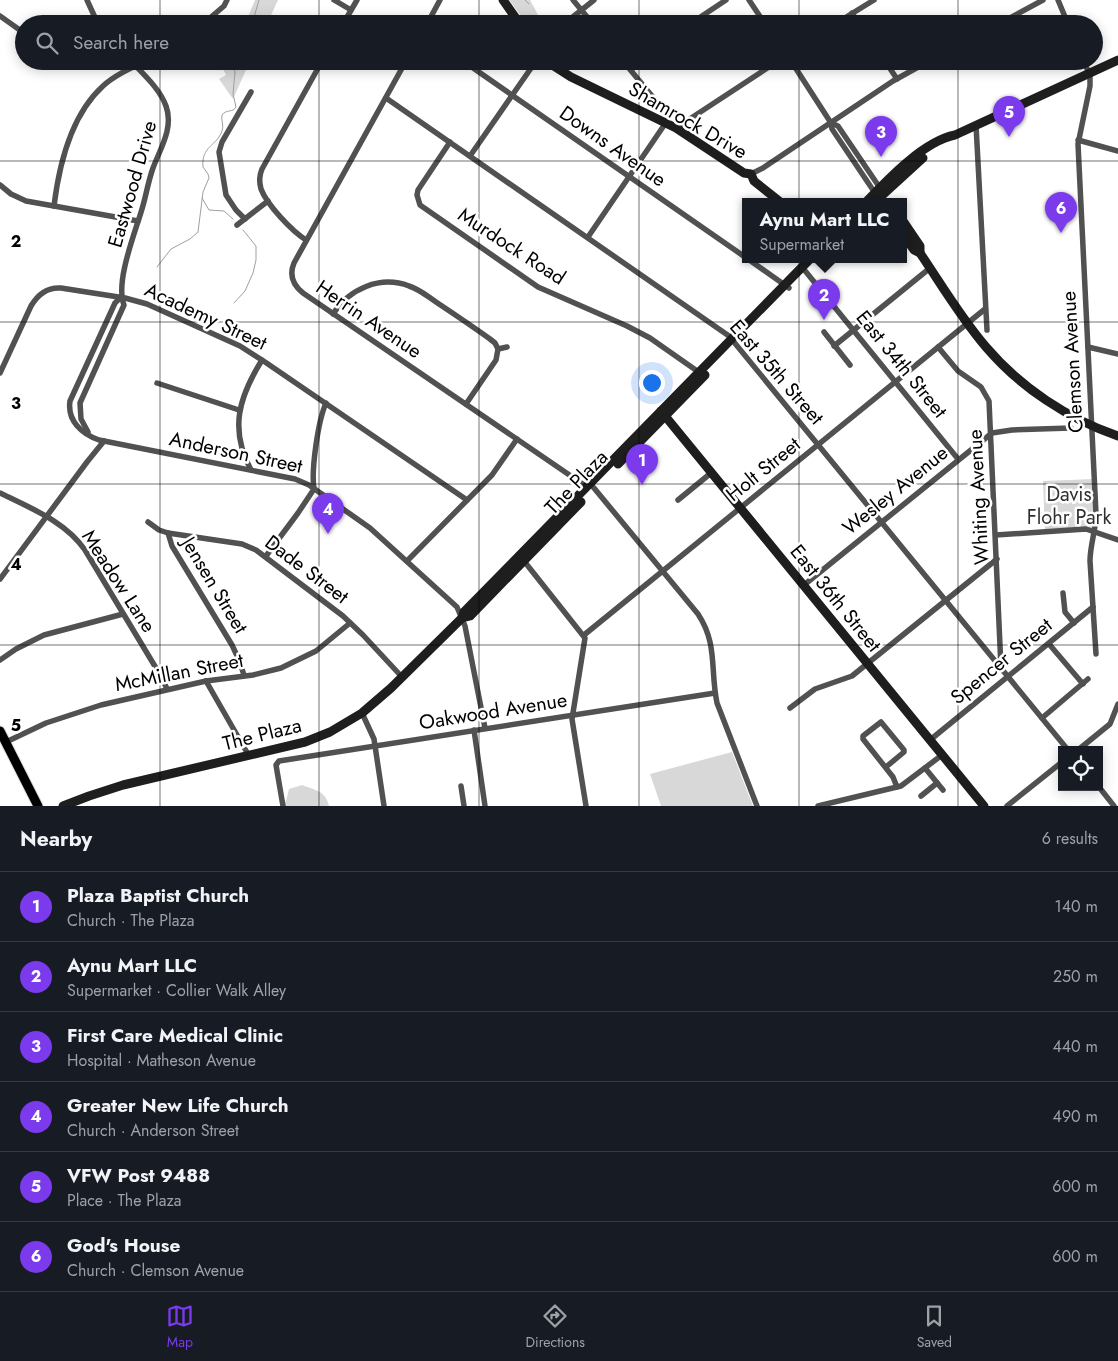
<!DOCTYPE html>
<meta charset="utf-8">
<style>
body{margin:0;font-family:Jost,sans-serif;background:#20242c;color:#f1f3f6}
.controls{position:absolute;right:15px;bottom:15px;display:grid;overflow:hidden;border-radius:0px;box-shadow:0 2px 12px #0003}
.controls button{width:45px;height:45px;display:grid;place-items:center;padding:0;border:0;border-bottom:1px solid #363941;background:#171b24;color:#f1f3f6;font:25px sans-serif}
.you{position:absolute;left:651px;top:382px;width:18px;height:18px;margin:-12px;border:4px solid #fff;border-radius:50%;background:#1a73e8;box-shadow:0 0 0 8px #1a73e833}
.badge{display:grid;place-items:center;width:32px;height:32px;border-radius:50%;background:#7c3aed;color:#fff;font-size:16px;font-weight:700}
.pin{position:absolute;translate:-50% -41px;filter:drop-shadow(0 1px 2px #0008)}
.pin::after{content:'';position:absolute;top:26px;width:18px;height:15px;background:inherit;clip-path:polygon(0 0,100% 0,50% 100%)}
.popup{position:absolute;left:742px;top:198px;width:165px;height:65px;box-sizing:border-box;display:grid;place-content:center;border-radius:0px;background:#171b24;filter:drop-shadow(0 1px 4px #0005);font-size:16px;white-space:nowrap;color:#9ea1a6}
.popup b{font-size:19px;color:#f1f3f6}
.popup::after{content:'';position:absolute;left:50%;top:100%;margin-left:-10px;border:10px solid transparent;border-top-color:#171b24}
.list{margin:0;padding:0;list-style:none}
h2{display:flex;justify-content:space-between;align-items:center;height:65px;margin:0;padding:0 20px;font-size:21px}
h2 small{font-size:16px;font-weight:400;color:#9ea1a6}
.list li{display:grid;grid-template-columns:32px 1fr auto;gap:15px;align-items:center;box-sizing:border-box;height:70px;padding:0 20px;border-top:1px solid #363941}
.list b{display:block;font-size:19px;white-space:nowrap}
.list p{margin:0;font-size:16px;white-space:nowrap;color:#9ea1a6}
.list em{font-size:16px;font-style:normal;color:#9ea1a6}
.icon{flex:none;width:28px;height:28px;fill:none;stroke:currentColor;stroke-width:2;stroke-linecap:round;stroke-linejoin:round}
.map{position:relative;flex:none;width:1118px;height:806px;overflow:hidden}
.search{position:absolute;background:#171b24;box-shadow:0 2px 12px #0003;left:15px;right:15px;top:15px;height:55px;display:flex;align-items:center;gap:12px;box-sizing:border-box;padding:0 18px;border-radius:28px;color:#9ea1a6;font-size:19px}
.sheet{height:485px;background:#171b24}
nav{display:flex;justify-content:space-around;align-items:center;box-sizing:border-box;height:70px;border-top:1px solid #363941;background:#171b24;font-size:14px;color:#9ea1a6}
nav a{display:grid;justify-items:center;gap:2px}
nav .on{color:#7c3aed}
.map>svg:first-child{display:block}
</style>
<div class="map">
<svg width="1118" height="806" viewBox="0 0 1118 806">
<rect width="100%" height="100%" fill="#fff"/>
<g fill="#d8d8d8">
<polygon points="255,0 278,0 267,24 242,24 247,19"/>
<polygon points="509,0 530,0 543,24 527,24"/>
<polygon points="226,61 250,61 233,99 219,79 226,75 223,69"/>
<polygon points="1094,479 1095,531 1045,532 1043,481"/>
<polygon points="732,752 753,806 661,806 650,774"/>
<path d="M302,785C315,790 326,791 329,806H283L286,801L289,789Z"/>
</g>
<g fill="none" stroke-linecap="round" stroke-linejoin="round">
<g stroke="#9f9f9f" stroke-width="1">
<polyline points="525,0 529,4"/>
<polyline points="252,24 259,0"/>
<polyline points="594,65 601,66"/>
<polyline points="202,198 209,210 224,211 233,219"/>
<path d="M157,267L171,249L190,239L198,232L203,192L209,178L208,174L203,167C201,146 217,146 222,131C224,126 221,120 222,115C226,109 233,113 236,107L233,94L235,72L232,61"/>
<polyline points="234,303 245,291 253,273 256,260 256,246 243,230"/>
</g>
<g stroke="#dbdbdb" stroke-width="11">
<polyline id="primary" points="0,731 38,806"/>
</g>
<g stroke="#515151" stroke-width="5.5">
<polyline points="87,0 98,24"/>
<polyline points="334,0 351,10"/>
<polyline points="573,0 593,24"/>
<polyline points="749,0 765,24"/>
<polyline points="1058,0 1068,24"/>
<polyline points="852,13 859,24"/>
<polyline points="0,16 24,33"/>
<polyline points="203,24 224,6 227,0"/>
<polyline points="343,24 357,0"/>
<polyline points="427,24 440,0"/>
<polyline points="564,24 594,0"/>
<polyline points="690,24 726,0"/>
<polyline points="835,24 874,0"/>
<polyline points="999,24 1043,0"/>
<path d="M406,61L294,263C289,275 293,285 303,293L587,487"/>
<polyline points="463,61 745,257"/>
<polyline points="791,61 831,123 832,129 875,193"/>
<polyline points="885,61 897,79"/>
<path d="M1084,61L1090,76V86L1078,144L1096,514C1096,530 1090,545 1090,561L1096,654"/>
<polyline points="631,70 641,61"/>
<polyline points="386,98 729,336 1068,750"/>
<polyline points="831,123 838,126 880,188"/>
<polyline points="976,125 987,330"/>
<polyline points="676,128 778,61"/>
<polyline points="1078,140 1118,151"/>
<polyline points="450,142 418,190 417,195 420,205 538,287 627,326 650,338 700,373"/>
<polyline points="470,156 536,61"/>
<polyline points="751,174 763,168 893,81 929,61"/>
<polyline points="0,185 11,194 26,201 138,221"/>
<path d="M54,206C59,165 71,115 103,86C115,75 131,68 146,61"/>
<polyline points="245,219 236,210 226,195 219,152 222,142 251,92"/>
<polyline points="237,225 268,201"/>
<polyline points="588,237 667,121 666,113 623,61"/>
<path d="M306,240C292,231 267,205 261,189C259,182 259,176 262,169L322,61"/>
<polyline points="748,259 789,288"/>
<polyline points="802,267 958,459"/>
<path d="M121,297L115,303L70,401C67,421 82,434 99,440L295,479L309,485L370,528L457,607L465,626L485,728"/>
<path d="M333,314C349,289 380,275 409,286C419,289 427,296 436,302C454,314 472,326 490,339L495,343L498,349L496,360L466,404"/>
<polyline points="824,332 850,365"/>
<polyline points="834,346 930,268"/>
<polyline points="938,347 958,371 981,387 989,401 1001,668"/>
<polyline points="1088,347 1118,354"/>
<polyline points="498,349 507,347"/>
<path d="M0,373L31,306C38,294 47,287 61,288L125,298L147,304L240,346L265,362L467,500"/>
<polyline points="157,383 239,410"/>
<path d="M88,432L81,419L80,403L124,305C115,282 135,233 142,209C146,196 148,182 153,168C160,149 174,128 166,106C160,89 144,75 131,61"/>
<path d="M251,470C229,429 239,397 262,360"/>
<path d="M594,488L698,614C718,644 710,670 717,703L757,806"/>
<path d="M0,493C30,508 65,521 85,550L162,678L167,689"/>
<polyline points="678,500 711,473"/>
<polyline points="148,522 159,530 168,533 242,544 256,550 343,616 363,635 402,677"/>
<polyline points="168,533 172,546 232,645 239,660 244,675"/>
<polyline points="996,535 1086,529 1118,540"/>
<path d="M266,556L298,513L314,489C311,470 318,421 326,403"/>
<polyline points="407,561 492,475 517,439"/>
<polyline points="524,561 585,638 572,719 586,806"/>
<polyline points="0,579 87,462 104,441"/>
<polyline points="804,585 992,433 1012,430 1071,428"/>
<polyline points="1063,593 1065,612 1074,623"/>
<polyline points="584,635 985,309"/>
<polyline points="1049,644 1083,684"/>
<polyline points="0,660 16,649 44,635 123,614"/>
<polyline points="206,681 249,756"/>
<polyline points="790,708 815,689 852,676 997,559"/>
<polyline points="362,713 374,739 384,806"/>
<polyline points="1042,718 1088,679"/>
<polyline points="474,730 485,806"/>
<polyline points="930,740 1093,607"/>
<polyline points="6,742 46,723 101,705 206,681 253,675 281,668 316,651 350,623"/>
<polyline points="1078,750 1110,724 1118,704"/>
<polyline points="886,767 904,752 904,750 881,722 863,736 863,739 893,777 897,787"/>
<polyline points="925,768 943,790"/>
<polyline points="461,786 464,806"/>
<polyline points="1099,787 1114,806"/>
<polyline points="921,796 937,783"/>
<polyline points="283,806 276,765 279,761 715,693"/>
<polyline points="818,806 901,786 942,755"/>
<polyline points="1007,806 1062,762"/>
</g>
<g stroke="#1e1e1e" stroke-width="9">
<polyline points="503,0 520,24"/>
<polyline points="546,61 571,77 676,128 744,173 751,174 754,181 779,201"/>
<path d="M867,201C888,179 924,141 955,135L1118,60"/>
<polyline points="876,201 923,158"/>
<polyline points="903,221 920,246 920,253"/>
<path d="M903,234L914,250L920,253C941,284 961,318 986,347C1020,387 1068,419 1118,436"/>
<polyline points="661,411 984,806"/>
<polyline points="618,464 705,375"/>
<polyline points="462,618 470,616 581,502"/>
<polyline points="63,806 89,796 123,785 305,742 330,732 362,713 391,688 462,618 464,612 810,259"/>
</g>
<use href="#primary" stroke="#000" stroke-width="9"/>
</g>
<path fill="none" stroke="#000" stroke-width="1" stroke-opacity="0.55" d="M160,0V24M319,0V24M479,0V24M639,0V24M799,0V24M958,0V24M160,61V806M319,61V806M479,61V806M639,61V806M799,61V806M958,61V806M0,161H1118M0,322H1118M0,484H1118M0,645H1118"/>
<g text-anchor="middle" stroke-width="5" stroke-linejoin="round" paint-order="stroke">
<g font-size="20" fill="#000" stroke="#fff">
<text transform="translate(688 120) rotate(30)" y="7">Shamrock Drive</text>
<text transform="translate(613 146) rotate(35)" y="7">Downs Avenue</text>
<text transform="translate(132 184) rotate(-74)" y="7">Eastwood Drive</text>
<text transform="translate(512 246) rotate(33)" y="7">Murdock Road</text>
<text transform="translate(206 316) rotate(25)" y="7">Academy Street</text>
<text transform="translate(369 319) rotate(34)" y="7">Herrin Avenue</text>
<text transform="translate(1072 362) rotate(-93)" y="7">Clemson Avenue</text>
<text transform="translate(902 364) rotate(51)" y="7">East 34th Street</text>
<text transform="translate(777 372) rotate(49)" y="7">East 35th Street</text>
<text transform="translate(236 452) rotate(12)" y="7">Anderson Street</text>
<text transform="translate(763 469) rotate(-39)" y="7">Holt Street</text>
<text transform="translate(576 482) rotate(-46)" y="7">The Plaza</text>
<text transform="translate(895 490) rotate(-39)" y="7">Wesley Avenue</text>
<text transform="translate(978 497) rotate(-93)" y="7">Whiting Avenue</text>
<text transform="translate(307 569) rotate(37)" y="7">Dade Street</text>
<text transform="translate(119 581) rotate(57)" y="7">Meadow Lane</text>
<text transform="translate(215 585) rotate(59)" y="7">Jensen Street</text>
<text transform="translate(836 598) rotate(51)" y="7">East 36th Street</text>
<text transform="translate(1001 661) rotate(-39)" y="7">Spencer Street</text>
<text transform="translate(179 672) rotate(-11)" y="7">McMillan Street</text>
<text transform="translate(493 711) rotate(-9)" y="7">Oakwood Avenue</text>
<text transform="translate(262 734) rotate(-14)" y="7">The Plaza</text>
</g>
<g font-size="20" fill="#2f2f2f" stroke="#fff">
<text x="1069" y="501">Davis<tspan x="1069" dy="23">Flohr Park</tspan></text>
</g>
</g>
<g font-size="16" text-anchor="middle" font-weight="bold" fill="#000" stroke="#fff" stroke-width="5" stroke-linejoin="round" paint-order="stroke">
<text x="16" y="247">2</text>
<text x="16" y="409">3</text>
<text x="16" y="570">4</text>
<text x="16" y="731">5</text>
</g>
</svg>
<div class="controls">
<button><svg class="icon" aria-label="locate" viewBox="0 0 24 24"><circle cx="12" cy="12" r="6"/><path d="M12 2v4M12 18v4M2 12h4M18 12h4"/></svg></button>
</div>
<div class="you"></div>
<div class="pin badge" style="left:642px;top:485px">1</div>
<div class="pin badge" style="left:824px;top:320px">2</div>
<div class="popup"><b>Aynu Mart LLC</b>Supermarket</div>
<div class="pin badge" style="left:881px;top:157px">3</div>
<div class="pin badge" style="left:328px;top:534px">4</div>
<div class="pin badge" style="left:1009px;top:137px">5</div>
<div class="pin badge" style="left:1061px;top:233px">6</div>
<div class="search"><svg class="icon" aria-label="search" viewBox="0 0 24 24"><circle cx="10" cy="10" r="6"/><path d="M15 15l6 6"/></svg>Search here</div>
</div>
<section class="sheet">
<h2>Nearby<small>6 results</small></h2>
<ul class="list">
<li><span class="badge">1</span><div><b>Plaza Baptist Church</b><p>Church · The Plaza</p></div><em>140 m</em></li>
<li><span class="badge">2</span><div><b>Aynu Mart LLC</b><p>Supermarket · Collier Walk Alley</p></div><em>250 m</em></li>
<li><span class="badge">3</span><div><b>First Care Medical Clinic</b><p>Hospital · Matheson Avenue</p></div><em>440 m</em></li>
<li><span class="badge">4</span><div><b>Greater New Life Church</b><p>Church · Anderson Street</p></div><em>490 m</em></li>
<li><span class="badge">5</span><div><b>VFW Post 9488</b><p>Place · The Plaza</p></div><em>600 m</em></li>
<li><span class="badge">6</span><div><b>God's House</b><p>Church · Clemson Avenue</p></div><em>600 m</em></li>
</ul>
</section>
<nav>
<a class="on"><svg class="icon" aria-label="map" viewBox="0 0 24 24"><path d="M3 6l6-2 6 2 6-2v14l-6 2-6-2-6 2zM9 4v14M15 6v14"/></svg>Map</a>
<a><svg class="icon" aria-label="directions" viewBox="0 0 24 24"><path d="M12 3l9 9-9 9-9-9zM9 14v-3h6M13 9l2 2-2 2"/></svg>Directions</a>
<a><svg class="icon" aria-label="saved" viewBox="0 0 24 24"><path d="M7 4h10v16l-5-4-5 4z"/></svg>Saved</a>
</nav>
